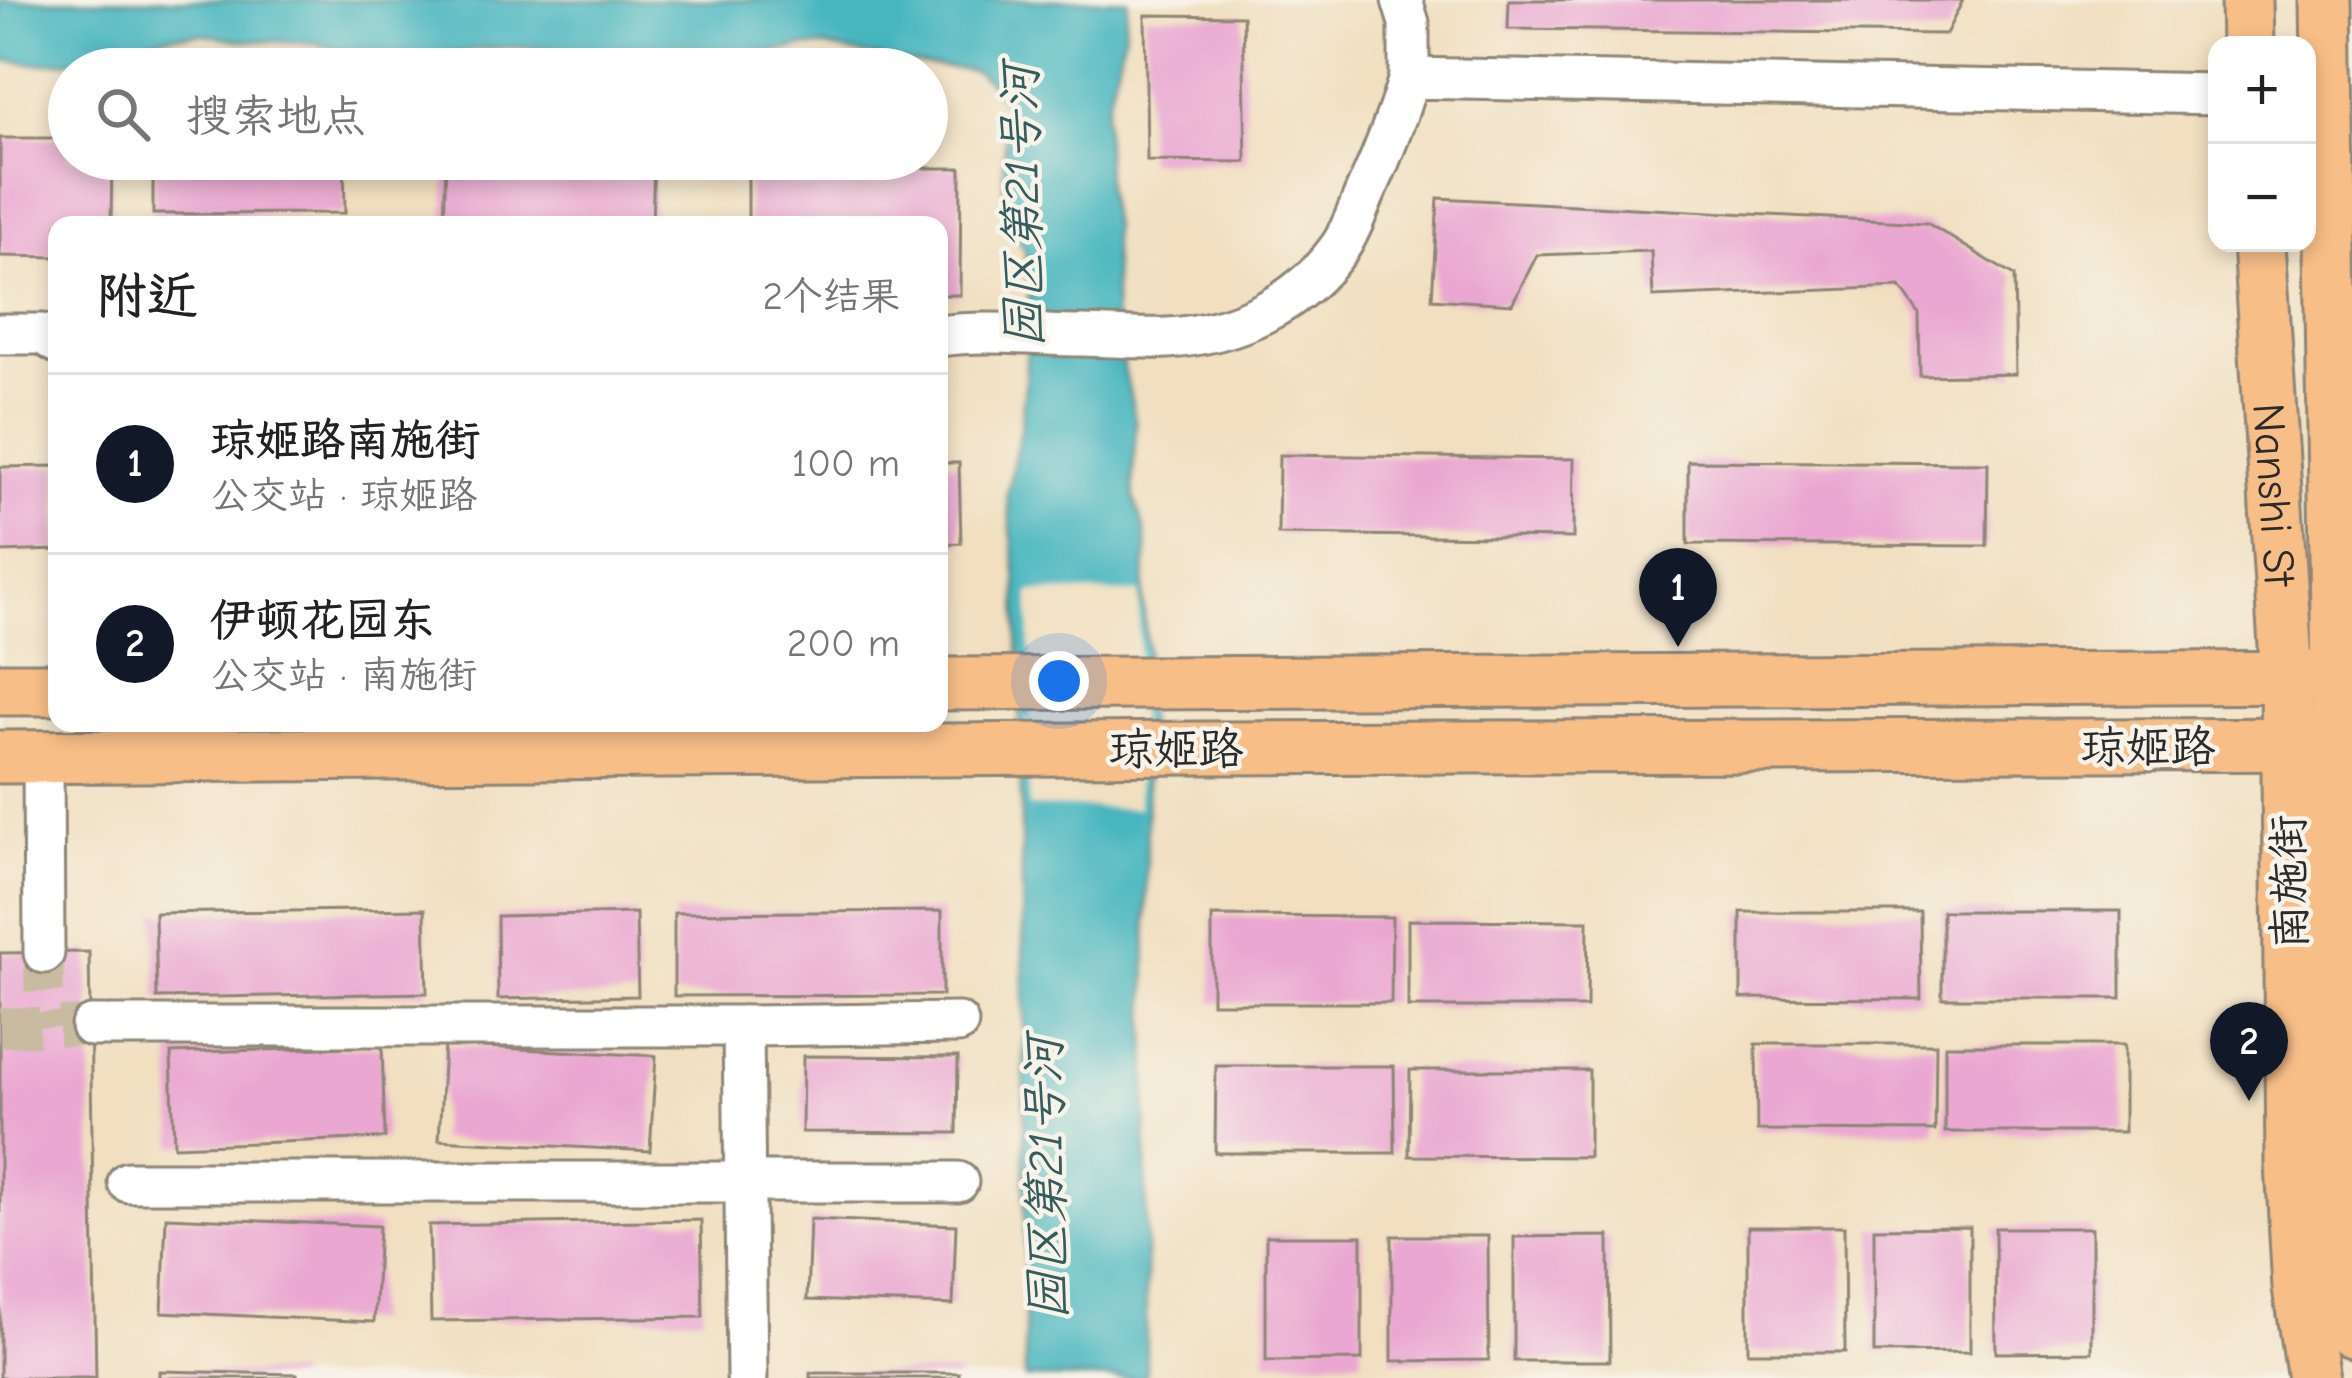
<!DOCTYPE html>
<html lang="zh">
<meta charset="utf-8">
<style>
body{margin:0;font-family:"Comic Neue","LXGW WenKai TC",sans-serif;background:#f6f6f6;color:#222}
.controls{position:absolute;right:36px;top:36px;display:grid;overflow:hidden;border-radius:24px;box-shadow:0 6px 18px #0003}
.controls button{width:108px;height:108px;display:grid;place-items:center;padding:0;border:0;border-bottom:3px solid #e0e0e0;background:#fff;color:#222;font:60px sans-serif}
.you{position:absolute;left:1059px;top:681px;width:42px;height:42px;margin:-30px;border:9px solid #fff;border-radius:50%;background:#1a73e8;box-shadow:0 0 0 18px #1a73e833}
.badge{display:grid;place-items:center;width:78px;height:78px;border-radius:50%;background:#111827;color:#fff;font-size:39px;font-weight:700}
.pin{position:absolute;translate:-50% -99px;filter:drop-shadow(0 3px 6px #0008)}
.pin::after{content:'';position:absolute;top:63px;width:42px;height:36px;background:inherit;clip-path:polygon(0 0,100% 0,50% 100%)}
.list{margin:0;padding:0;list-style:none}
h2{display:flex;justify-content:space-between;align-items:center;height:156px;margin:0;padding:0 48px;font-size:51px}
h2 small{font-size:39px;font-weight:400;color:#767676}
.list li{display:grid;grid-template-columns:78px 1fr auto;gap:36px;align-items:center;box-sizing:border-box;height:180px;padding:0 48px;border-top:3px solid #e0e0e0}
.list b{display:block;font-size:45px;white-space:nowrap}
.list p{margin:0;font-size:39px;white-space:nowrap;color:#767676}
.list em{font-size:39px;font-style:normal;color:#767676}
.icon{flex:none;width:66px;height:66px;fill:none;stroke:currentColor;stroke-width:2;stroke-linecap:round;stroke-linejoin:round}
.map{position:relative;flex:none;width:2352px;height:1378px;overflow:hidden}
.search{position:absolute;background:#fff;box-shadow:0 6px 18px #0003;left:48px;top:48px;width:900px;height:132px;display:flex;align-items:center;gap:30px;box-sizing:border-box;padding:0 42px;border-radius:66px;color:#767676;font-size:45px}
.panel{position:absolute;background:#fff;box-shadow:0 6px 18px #0003;left:48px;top:216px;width:900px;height:516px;border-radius:24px}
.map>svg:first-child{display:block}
</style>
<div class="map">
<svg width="2352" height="1378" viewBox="0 0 2352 1378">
<rect width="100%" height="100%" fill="#f7f3e8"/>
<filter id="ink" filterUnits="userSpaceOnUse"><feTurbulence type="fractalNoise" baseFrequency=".00833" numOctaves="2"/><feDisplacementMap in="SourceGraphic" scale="24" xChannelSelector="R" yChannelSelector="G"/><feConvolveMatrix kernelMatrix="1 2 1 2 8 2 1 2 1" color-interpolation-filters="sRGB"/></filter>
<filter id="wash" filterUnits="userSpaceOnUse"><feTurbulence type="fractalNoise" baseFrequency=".004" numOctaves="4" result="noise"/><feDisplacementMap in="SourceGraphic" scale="48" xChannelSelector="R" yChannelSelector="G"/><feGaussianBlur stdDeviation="2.7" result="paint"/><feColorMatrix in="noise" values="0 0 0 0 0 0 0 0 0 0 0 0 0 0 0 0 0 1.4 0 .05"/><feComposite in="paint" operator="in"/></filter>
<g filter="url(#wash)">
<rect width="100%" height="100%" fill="#f1dfc0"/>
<polygon fill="#47b6bf" stroke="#397075" stroke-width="3" points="0,0 1128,0 1124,37 1105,113 1106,189 1112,227 1115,326 1136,423 1133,477 1134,498 1144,528 1147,549 1143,598 1147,651 1146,1378 1025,1378 1024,1002 1017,581 1007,494 1020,431 1025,385 1029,295 1025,252 1014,228 1004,218 1003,156 1007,121 1005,104 988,81 976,72 962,69 911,64 825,47 802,47 752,56 723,69 617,69 559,51 513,47 472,50 391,69 379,62 316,43 237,40 204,34 166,36 91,59 38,64 0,60"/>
<polygon fill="#f1dfc0" points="1030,592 1139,593 1138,808 1029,807"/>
<g id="blocks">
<g fill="#eaa7d1">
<polygon points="1509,0 1963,0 1946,34 1508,29"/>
<polygon points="1145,15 1243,16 1246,162 1147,161"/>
<polygon points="0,138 69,138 69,159 112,159 111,225 57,225 57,257 0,256"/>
<polygon points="153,159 344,159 345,213 153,214"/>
<polygon points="446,159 654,159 652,225 444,225"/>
<polygon points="748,168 961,168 960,295 939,295 939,225 748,225"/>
<polygon points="1438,198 1927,223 2014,276 2016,374 1920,376 1919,314 1900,287 1653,297 1651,251 1537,255 1512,304 1432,299"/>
<polygon points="1279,455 1574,459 1573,538 1278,534"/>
<polygon points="1688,461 1988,463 1987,546 1688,544"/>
<polygon points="939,463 959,463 961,543 939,544"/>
<polygon points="57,466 57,550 0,552 0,467"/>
<polygon points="425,909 427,993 157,998 155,913"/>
<polygon points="942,911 942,995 674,996 674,913"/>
<rect x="1942" y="911" width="179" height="87"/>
<polygon points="1741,912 1920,912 1921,999 1741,998"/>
<polygon points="636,913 638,996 498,999 497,916"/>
<polygon points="1212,916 1392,917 1391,1003 1212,1003"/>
<polygon points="1408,920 1588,921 1587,1007 1408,1007"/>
<polygon points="89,952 96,1378 0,1378 0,953"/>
<polygon points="1756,1044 1936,1044 1935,1131 1757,1130"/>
<polygon points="444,1045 656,1056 650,1151 439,1140"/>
<rect x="1945" y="1045" width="179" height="87"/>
<polygon points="382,1046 385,1138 174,1146 171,1053"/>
<polygon points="803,1056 958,1057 957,1133 802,1132"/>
<polygon points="1216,1066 1394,1066 1395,1153 1215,1153"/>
<polygon points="1410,1070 1589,1070 1589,1157 1409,1156"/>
<polygon points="166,1217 379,1226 374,1322 162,1312"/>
<polygon points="810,1219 956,1225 953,1305 807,1300"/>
<polygon points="701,1220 703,1317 431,1321 429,1225"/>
<polygon points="1748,1227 1844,1227 1845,1352 1748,1352"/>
<polygon points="1970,1227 1970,1352 1874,1353 1874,1228"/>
<polygon points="1995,1228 2092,1228 2092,1352 1996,1353"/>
<polygon points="1266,1236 1362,1236 1362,1360 1266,1361"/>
<polygon points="1392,1236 1488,1236 1489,1360 1392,1361"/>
<polygon points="1609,1236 1610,1361 1514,1361 1514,1237"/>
<polygon points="159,1371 297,1374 297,1378 159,1378"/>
<rect x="810" y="1373" width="149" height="5"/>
</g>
</g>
</g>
<g filter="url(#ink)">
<use href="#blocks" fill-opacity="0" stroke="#8e8576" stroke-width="3"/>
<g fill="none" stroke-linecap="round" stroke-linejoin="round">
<g stroke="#c9bba2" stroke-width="39" stroke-dasharray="39 20" stroke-linecap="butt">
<polyline points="44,953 44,1027"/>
<polyline points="0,1027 91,1026"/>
</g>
<g stroke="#8e8576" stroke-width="45">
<g id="minor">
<polyline points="1402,0 1409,23 1409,78"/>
<polyline points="0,334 43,334 57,343"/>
<path d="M939,336C987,329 1037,336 1085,336C1113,337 1141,339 1168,338C1237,334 1299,304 1340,247C1352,229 1358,208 1367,189C1384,152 1397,117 1409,78L2217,94"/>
<polyline points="43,756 44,953"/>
<polyline points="91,1026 743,1026 747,1378"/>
<polyline points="743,1026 958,1023"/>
<polyline points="128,1182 958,1182"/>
</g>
</g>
<g stroke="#8e8576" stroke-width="57">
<g id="major">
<polyline points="2247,0 2248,45"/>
<polyline points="2327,0 2338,678 2339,1170 2346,1293 2352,1331"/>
<path id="s1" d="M2259,243L2287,677L2292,1164L2299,1288L2313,1378"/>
<polyline points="939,684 2352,677"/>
<polyline points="0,689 57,689"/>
<polyline points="0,757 1201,748 2352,744"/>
</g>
</g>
<use href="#minor" stroke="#fff" stroke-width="39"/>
<use href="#major" stroke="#f7be88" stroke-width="51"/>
</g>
</g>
<g text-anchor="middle" stroke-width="9" stroke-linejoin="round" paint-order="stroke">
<g font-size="45" fill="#2b2b2b" stroke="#f7f3e8">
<text dy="16" stroke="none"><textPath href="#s1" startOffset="252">Nanshi St</textPath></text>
<text x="2148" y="762">琼姬路</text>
<text x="1176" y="764">琼姬路</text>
<text transform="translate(2288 882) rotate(-91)" y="16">南施街</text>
</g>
<g font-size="48" font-style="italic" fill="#355c5f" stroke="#f7f3e8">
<text transform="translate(1021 206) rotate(-91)" y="17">园区第21号河</text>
<text transform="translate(1045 1178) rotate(-91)" y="17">园区第21号河</text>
</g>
</g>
</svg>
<div class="controls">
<button>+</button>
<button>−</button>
</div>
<div class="you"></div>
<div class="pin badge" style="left:1678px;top:647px">1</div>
<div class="pin badge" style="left:2249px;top:1101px">2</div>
<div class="search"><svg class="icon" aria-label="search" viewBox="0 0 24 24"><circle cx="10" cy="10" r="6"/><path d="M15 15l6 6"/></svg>搜索地点</div>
<section class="panel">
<h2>附近<small>2个结果</small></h2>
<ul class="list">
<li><span class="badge">1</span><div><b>琼姬路南施街</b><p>公交站 · 琼姬路</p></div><em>100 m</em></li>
<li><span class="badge">2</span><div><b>伊顿花园东</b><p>公交站 · 南施街</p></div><em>200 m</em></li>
</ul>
</section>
</div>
